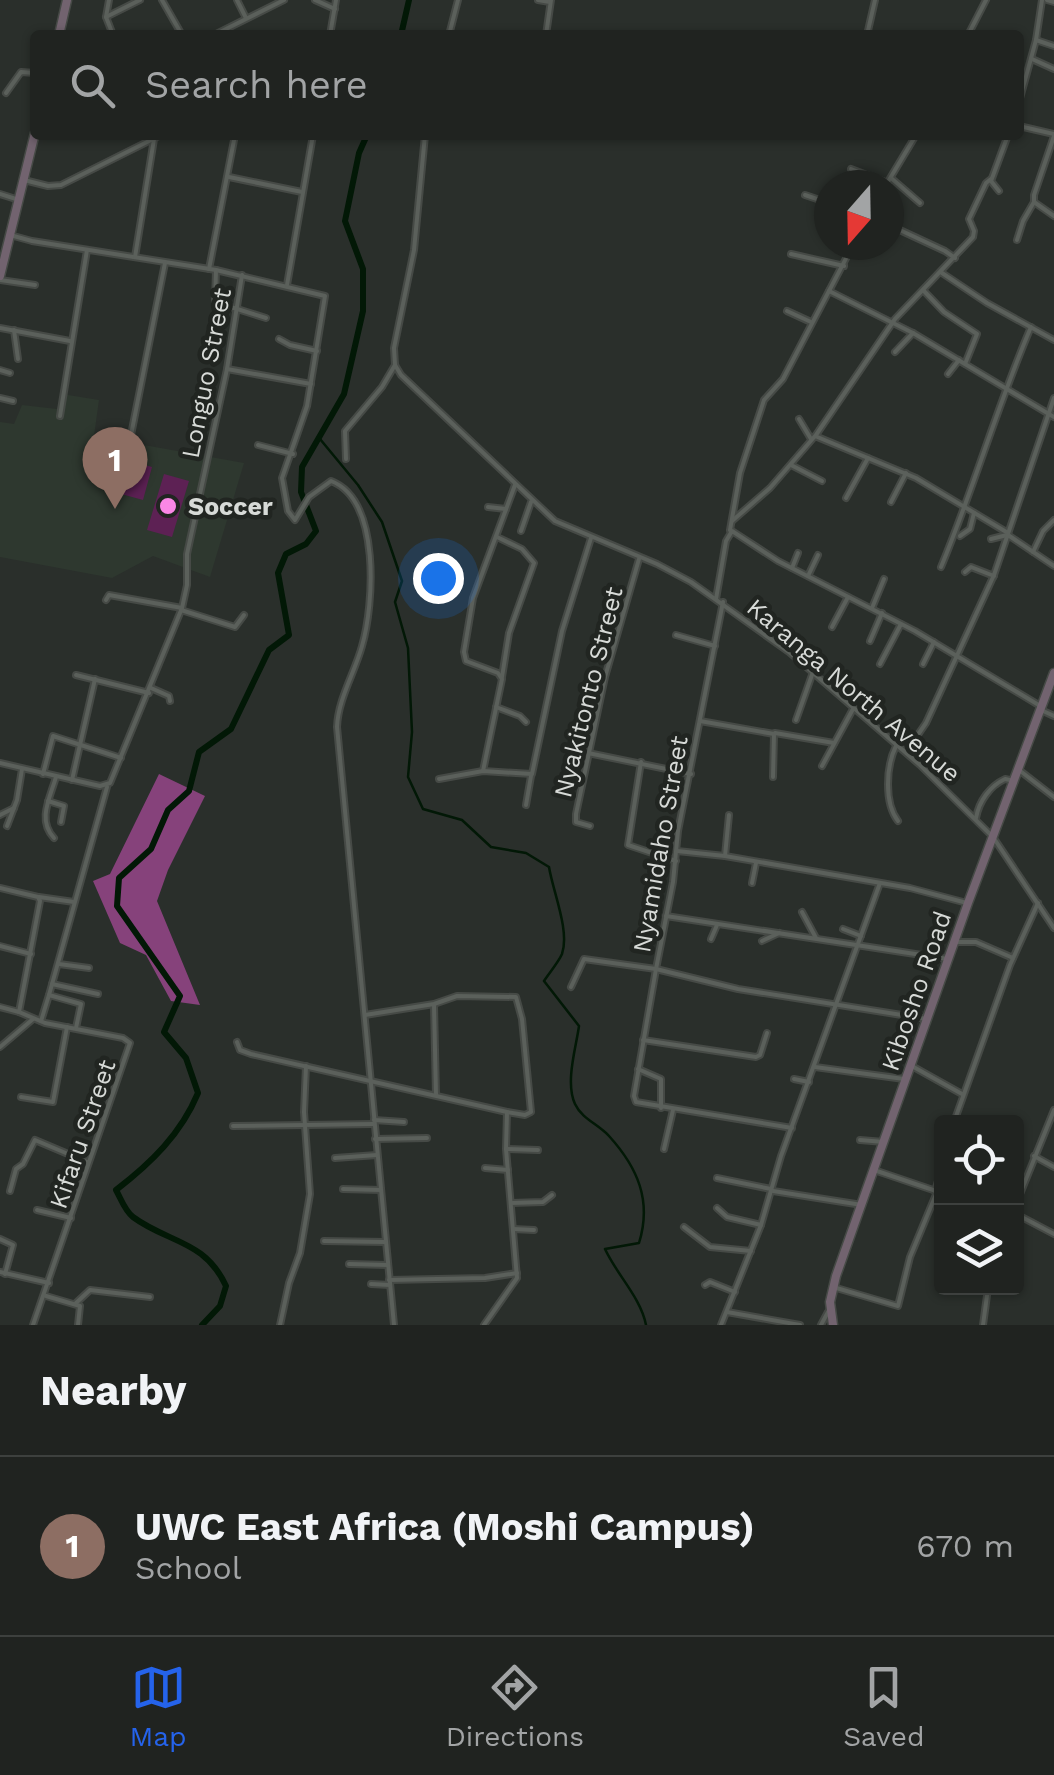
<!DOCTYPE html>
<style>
body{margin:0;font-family:"Work Sans",sans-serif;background:#2d2f2d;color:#f1f3f6}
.controls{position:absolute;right:30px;bottom:30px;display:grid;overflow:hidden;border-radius:10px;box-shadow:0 2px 8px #0004}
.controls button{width:90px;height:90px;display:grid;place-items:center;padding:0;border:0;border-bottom:2px solid #3d403e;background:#202320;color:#f1f3f6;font:50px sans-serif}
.compass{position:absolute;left:814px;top:170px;width:90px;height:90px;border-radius:50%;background:#202320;box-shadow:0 2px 8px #0004;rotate:200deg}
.you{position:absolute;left:438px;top:578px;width:35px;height:35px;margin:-25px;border:8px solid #fff;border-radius:50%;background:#1a73e8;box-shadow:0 0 0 15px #1a73e833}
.badge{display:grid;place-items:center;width:65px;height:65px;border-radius:50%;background:#2563eb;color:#fff;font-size:32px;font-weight:700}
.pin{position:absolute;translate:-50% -82px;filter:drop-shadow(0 2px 5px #0008)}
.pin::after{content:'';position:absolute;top:52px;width:35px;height:30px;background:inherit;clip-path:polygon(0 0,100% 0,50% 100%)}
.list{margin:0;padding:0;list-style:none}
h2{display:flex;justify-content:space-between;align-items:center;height:130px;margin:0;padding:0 40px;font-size:42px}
h2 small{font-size:32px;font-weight:400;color:#a2a4a5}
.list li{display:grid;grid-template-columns:65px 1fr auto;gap:30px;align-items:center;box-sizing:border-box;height:180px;padding:0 40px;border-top:2px solid #3d403e}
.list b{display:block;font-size:38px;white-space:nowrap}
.list p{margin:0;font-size:32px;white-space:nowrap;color:#a2a4a5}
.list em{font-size:32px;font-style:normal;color:#a2a4a5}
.icon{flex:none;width:55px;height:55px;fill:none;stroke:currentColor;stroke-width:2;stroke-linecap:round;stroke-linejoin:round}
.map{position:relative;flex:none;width:1054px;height:1325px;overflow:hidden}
.search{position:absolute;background:#202320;box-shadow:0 2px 8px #0004;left:30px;right:30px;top:30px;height:110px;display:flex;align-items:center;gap:25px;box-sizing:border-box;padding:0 35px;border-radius:10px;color:#a2a4a5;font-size:38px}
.sheet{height:310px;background:#202320}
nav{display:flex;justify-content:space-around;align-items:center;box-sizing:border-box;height:140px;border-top:2px solid #3d403e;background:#202320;font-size:28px;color:#a2a4a5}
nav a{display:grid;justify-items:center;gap:5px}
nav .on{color:#2563eb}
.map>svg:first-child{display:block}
</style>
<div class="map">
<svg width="1054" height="1325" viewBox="0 0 1054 1325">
<rect width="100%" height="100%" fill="#2a2f2b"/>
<polygon fill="#2e382f" points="62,394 99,400 94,436 244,463 210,577 153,556 112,578 0,557 0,422 14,424 22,405 57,409"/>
<g fill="#5d2154">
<polygon points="124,459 152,467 143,500 114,492"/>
<polygon points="164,474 189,481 172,537 147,530"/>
</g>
<polygon fill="#86427b" points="159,774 205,796 168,870 157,901 200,1005 171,1001 146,955 120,943 93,881 110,874"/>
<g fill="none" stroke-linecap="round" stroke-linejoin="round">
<path stroke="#021806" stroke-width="2.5" d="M320,439L358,485L382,522L402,581L395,602L408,648L412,732L408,777L423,809L462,820L491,847L526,853L549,867C553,892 570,931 562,954C558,963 549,973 544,981L579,1026C576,1048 565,1082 575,1104C582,1119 598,1124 609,1136C638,1168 652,1201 639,1243L605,1249C617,1275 641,1298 646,1325"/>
<g stroke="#021806" stroke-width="6">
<polyline points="401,35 409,0"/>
<path d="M202,1325L220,1306L226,1286C205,1240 168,1243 133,1217C125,1211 121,1199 116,1190C151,1163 181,1134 198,1093L186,1058L164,1032L180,996L117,906L119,878L151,849L168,810L189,791L199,752L231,729L269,650L289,635L278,573L286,554L306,544L316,531L301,492L302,467L344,394L363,311V269L345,221L359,153L367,135"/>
</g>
<g stroke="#464a46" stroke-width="8">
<g id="street">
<polyline points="109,0 106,17 113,35"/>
<polyline points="162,0 182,35"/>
<polyline points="237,0 246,18"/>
<polyline points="315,0 335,9"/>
<polyline points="538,0 550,2"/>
<polyline points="1047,0 1054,2"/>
<polyline points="106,17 140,0"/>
<polyline points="214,35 284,0"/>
<polyline points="330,35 336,0"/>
<polyline points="449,35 458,0"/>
<polyline points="546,35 551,0"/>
<polyline points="867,35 875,0"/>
<polyline points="968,35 986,0"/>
<polyline points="1036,40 1054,46"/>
<polyline points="1032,59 1054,69"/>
<polyline points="6,93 21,72 35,73"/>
<polyline points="1019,102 1036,40 1042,0"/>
<polyline points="1019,126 1054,134"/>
<polyline points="425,135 414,250 394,348 395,365 401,375 555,521 657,564 691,582 789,652 920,765 993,837 1054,928"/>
<polyline points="1054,136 1034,195 1034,202 1054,216"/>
<polyline points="851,169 888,183"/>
<polyline points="229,177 302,192"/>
<polyline points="891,178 920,203"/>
<polyline points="24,180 48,186 61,185 161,135"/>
<polyline points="886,185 916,135"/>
<polyline points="999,191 991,181 1008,135"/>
<polyline points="0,194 19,200"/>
<polyline points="805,195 829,203"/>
<polyline points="889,225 945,251 955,258"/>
<path d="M10,235L32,241L216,270L325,296L307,406L282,478L288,511L295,520L309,497L331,481C381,500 374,605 362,646C355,672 338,699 337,727L394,1325"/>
<polyline points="1017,240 1023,221 1034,202"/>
<polyline points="791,254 844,266"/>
<polyline points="135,257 154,139"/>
<polyline points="209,269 235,135"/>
<polyline points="216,270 215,302 266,318"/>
<polyline points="942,273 987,303 1054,340"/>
<polyline points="0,280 35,285"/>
<polyline points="287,285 313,135"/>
<polyline points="829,291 913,333 1054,417"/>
<polyline points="924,291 944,312 977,334 965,364"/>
<polyline points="787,311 811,322"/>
<polyline points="0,328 70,341"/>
<polyline points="14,330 18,359"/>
<polyline points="279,339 290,345 317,351"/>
<polyline points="895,352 913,333"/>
<polyline points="227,369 311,384"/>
<polyline points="0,370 10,373"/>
<polyline points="948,374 959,360"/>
<polyline points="0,398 13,401"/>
<polyline points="60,416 87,250"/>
<polyline points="799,419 811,439"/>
<polyline points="816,435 895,319 973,237 974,231 969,219 986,183 991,179"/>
<polyline points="130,440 165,263"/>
<polyline points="258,445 293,454"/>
<polyline points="346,459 345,431 382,387 395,365"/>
<polyline points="791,465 822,481"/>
<polyline points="846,498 868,458"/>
<polyline points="891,502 906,473"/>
<polyline points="488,507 506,509"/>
<polyline points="732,521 770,488 815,436 916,478 1008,533"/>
<polyline points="730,530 740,473 764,400 783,379 853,245"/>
<polyline points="521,531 531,502"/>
<polyline points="1008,535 1054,566"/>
<polyline points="960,536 970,529 974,513"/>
<polyline points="497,537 522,549 534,563 509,633 502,677"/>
<polyline points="991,539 1007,535"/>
<polyline points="1033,552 1043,531 1054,520"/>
<path d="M941,567C974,488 997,406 1031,327"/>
<polyline points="792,568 798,553"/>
<polyline points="965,572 971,567 994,576"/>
<polyline points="808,576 818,555"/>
<polyline points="716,599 726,541 732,531 778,561 915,631 1042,707"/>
<polyline points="106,600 109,595 182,608"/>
<polyline points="723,602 678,831 673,882 656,969 738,989 927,1019"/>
<polyline points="872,608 884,579"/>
<polyline points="181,610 235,627 244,615"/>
<polyline points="832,627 848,597"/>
<polyline points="676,635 715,646"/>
<polyline points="870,641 882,613"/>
<polyline points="880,664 901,624"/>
<polyline points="923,664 934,642"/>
<polyline points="76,675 149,693"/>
<polyline points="151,688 169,696 170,701"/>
<polyline points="496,707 520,716 526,722"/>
<polyline points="1041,710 1054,716"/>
<polyline points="796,720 813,672"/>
<polyline points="700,721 774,734 773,777"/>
<polyline points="775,733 834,743"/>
<path d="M896,746C886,766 884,803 898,821"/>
<polyline points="906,752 926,723 994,575 1054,398"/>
<polyline points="588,753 691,774"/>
<polyline points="641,762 628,845 676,861"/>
<polyline points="0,763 100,786 110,783 182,608 187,585 187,554 227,369 242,275"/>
<polyline points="822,766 853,709"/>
<polyline points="1019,770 1054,797"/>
<polyline points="483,771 502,679 498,673 466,661 464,652 473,598 515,485"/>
<polyline points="43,774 53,736 121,758"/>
<polyline points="439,779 483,771 532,774 562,631 591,538"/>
<polyline points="72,780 95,679"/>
<polyline points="48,801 64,806 61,822"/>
<polyline points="526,805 531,776"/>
<polyline points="0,815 14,808"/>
<path d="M976,818C979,801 990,786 1005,779L1015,781"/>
<polyline points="7,826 17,800 22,769"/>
<polyline points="590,826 576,822 576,814 605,677 639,559"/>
<path d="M54,838C37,820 50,798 56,777"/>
<polyline points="677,851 725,856 910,888 967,903"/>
<polyline points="725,856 729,815"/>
<polyline points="752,883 756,863"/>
<polyline points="0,888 38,897 40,901 19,1012 45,1023 123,1038 130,1043 33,1325"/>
<polyline points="39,897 74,902"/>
<polyline points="802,912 816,938"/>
<polyline points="666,916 948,959"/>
<polyline points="843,929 861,936"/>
<polyline points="711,939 717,925"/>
<polyline points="762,941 779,933"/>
<polyline points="957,942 976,942 1013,958"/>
<polyline points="0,946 31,954"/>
<polyline points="59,964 89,968"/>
<polyline points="52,984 98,994"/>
<polyline points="571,987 584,959 656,969 634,1096 636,1102 792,1128"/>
<polyline points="434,1005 436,1095"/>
<polyline points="0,1007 19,1012"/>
<polyline points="41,1021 49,995"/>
<polyline points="76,1028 81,1004 49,995 107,787"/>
<polyline points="643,1040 756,1057 760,1055 767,1033"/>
<polyline points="237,1042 240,1050 251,1054 507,1112 525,1115 531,1112 522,1019 516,997 457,996 434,1004 365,1015"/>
<polyline points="0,1047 33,1019"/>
<polyline points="910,1065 962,1094"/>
<polyline points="815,1067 904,1079"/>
<polyline points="638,1069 661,1079 661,1108"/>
<polyline points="794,1079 809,1082"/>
<polyline points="21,1097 53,1102 67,1027"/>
<polyline points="374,1120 404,1122"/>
<polyline points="954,1122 1010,965 1038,903"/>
<polyline points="233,1126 373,1124"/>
<polyline points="375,1139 427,1138"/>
<polyline points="860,1140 884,1142"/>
<polyline points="508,1149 538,1150"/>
<polyline points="664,1149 673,1110"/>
<polyline points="1034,1156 1054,1167"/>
<polyline points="335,1158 377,1155"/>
<polyline points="485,1168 508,1170"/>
<polyline points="874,1170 942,1193"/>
<polyline points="717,1178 771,1189"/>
<polyline points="343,1189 381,1190"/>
<polyline points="10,1191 16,1169 23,1164 35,1140 87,1162"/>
<polyline points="773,1191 862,1205"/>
<polyline points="935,1191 942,1167"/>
<polyline points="511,1203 543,1202 552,1195"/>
<polyline points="1016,1204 1054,1110"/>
<polyline points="717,1208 727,1217 761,1225"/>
<polyline points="37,1210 71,1218"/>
<polyline points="1016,1214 1054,1234"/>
<polyline points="684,1227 710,1247 751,1251"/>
<polyline points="513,1229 534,1230"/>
<polyline points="0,1239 13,1245 5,1274"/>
<polyline points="324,1241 385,1242"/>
<polyline points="349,1264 388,1265"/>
<polyline points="0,1272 49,1283"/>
<polyline points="389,1280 485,1278 517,1273"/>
<polyline points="371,1284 390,1285"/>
<polyline points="705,1285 710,1282 735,1292"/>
<polyline points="833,1287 898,1306 910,1257 937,1192"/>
<polyline points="46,1296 80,1306 78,1325"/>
<polyline points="76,1303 90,1290 150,1297"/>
<polyline points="727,1312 800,1325"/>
<polyline points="280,1325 289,1283 300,1253 310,1194 304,1112 306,1066"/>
<polyline points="484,1325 517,1278 506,1149 507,1112"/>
<polyline points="721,1325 761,1225 781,1156 880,883"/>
<polyline points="821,1325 828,1312"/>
<polyline points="983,1325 988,1288"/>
</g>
</g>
<g stroke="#464a46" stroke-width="11">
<g id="secondary">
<polyline points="59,35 67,0"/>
<polyline points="0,276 35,133"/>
<polyline points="833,1325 830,1302 836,1276 968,903 1054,673"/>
</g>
</g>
<use href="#street" stroke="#5b605b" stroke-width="4"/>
<use href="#secondary" stroke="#72636f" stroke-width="8"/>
</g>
<circle fill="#fa87e6" stroke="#212521" stroke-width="4" cx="168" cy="506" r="10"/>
<g text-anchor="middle" stroke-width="9" stroke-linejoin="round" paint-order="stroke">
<g font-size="25" fill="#d7dad7" stroke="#212521">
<text transform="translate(206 373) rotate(-79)" y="9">Longuo Street</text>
<text transform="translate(854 690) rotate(40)" y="9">Karanga North Avenue</text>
<text transform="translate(588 692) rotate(-76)" y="9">Nyakitonto Street</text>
<text transform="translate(660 844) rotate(-80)" y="9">Nyamidaho Street</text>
<text transform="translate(916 991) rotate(-71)" y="9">Kibosho Road</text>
<text transform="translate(82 1134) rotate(-71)" y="9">Kifaru Street</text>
</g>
<g font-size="25" font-weight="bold" fill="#d7dad7" stroke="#212521" text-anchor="start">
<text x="188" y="515">Soccer</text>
</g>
</g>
</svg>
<div class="controls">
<button><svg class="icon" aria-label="locate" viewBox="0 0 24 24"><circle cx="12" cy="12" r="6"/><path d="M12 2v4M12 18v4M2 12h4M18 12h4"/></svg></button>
<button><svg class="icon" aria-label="layers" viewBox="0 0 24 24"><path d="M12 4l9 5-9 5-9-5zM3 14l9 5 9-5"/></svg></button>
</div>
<svg class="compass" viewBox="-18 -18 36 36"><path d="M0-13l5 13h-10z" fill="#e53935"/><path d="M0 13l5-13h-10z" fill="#a2a4a5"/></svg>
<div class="you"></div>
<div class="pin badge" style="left:115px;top:509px;background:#8d6e63">1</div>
<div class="search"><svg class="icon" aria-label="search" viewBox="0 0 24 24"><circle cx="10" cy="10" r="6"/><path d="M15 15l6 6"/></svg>Search here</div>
</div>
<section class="sheet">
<h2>Nearby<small></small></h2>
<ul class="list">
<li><span class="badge" style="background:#8d6e63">1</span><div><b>UWC East Africa (Moshi Campus)</b><p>School</p></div><em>670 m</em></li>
</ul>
</section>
<nav>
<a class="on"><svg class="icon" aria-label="map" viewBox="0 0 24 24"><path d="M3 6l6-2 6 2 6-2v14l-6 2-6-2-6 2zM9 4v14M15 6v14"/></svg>Map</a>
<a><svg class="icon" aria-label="directions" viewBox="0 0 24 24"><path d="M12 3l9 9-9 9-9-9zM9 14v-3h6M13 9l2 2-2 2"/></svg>Directions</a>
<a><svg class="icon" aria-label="saved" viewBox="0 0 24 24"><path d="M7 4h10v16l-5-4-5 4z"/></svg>Saved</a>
</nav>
